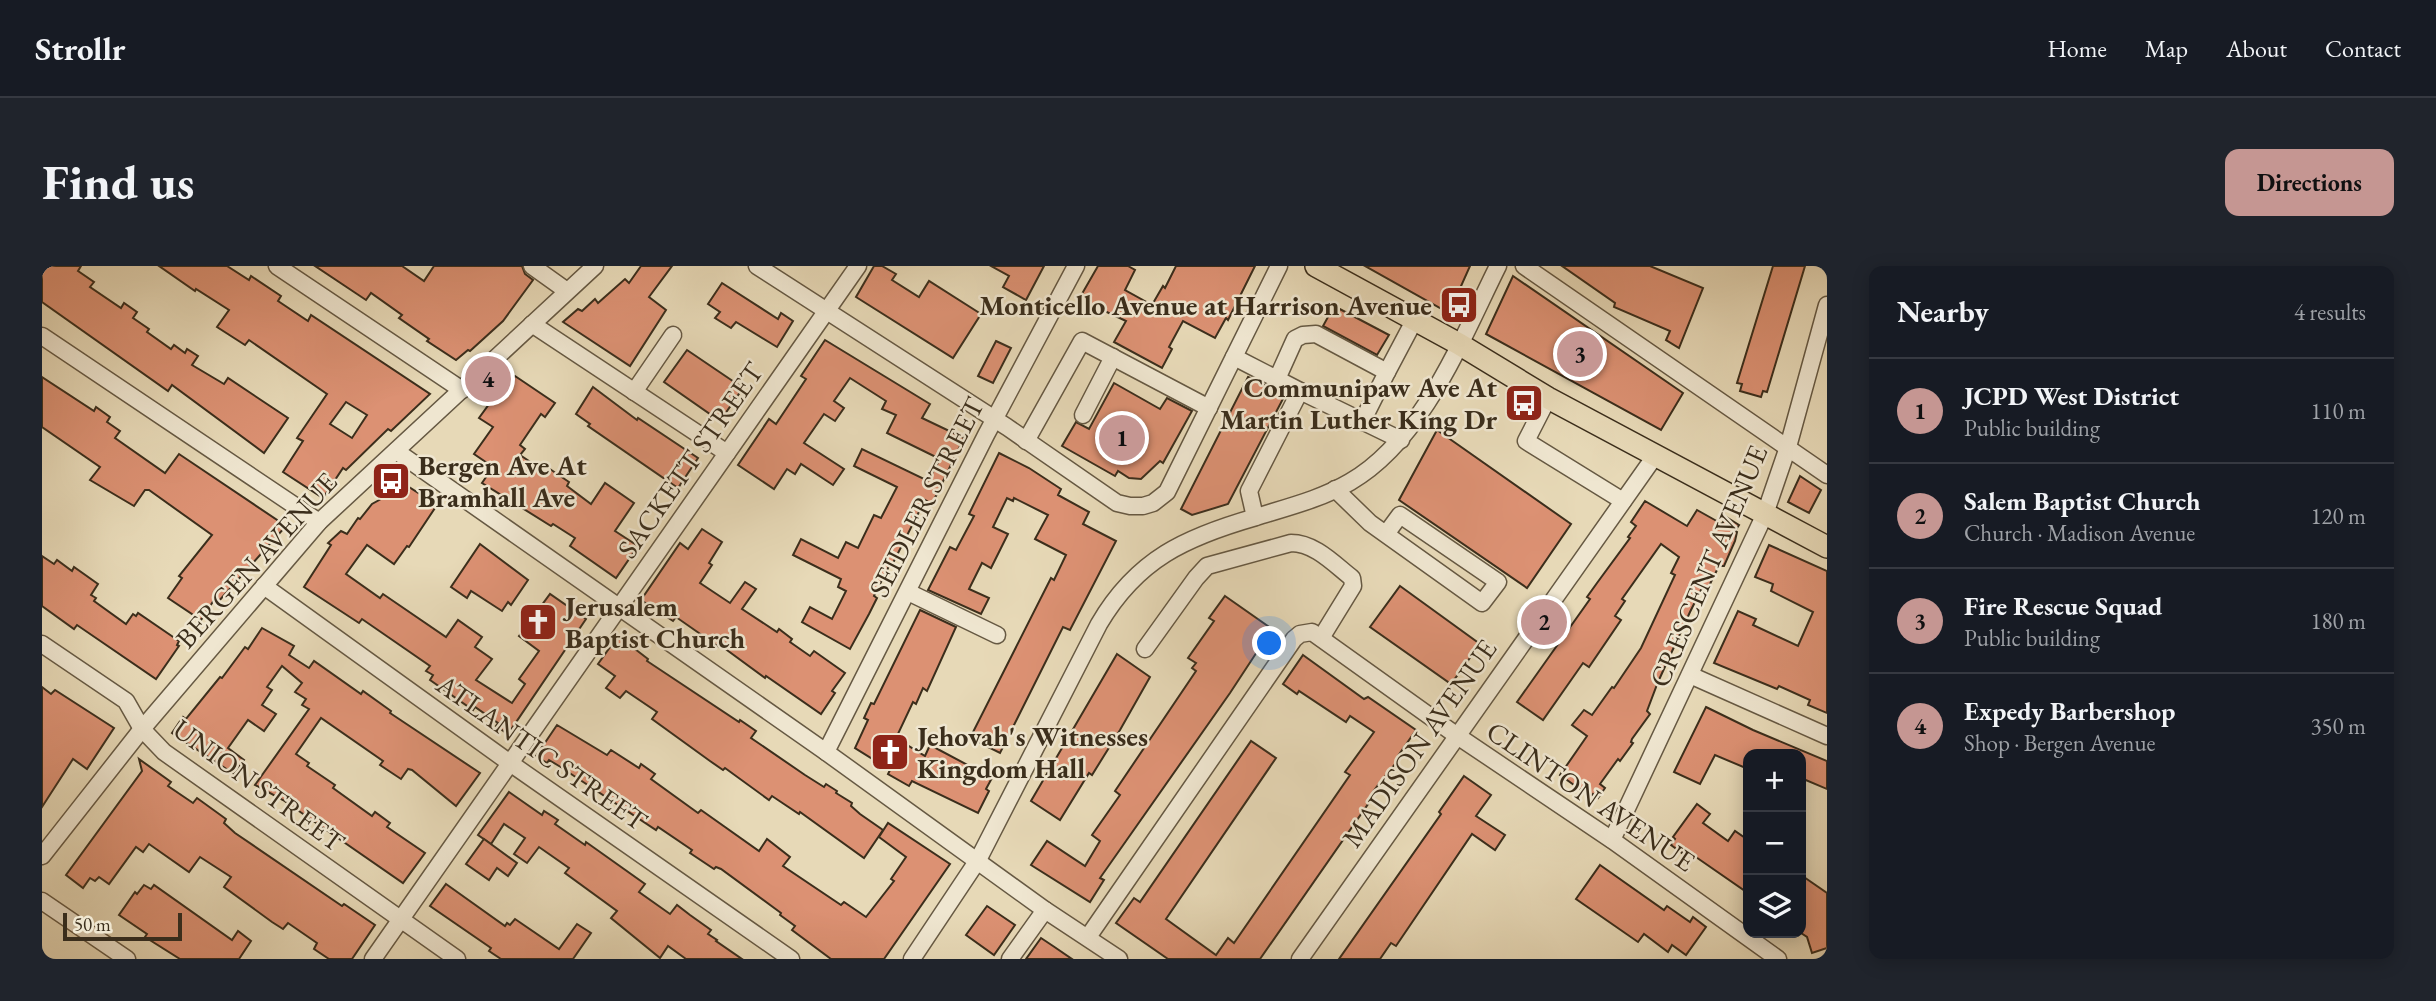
<!DOCTYPE html>
<meta charset="utf-8">
<style>
body{margin:0;font-family:"EB Garamond",serif;background:#20242c;color:#f1f3f6}
.controls{position:absolute;right:21px;bottom:21px;display:grid;overflow:hidden;border-radius:14px;box-shadow:0 4px 18px #0003}
.controls button{width:63px;height:63px;display:grid;place-items:center;padding:0;border:0;border-bottom:2px solid #363941;background:#171b24;color:#f1f3f6;font:35px sans-serif}
.scale{position:absolute;left:21px;bottom:18px;width:119px;box-sizing:border-box;padding-left:7px;border:4px solid #3b2e1c;border-top:0;font-size:19px;line-height:24px;white-space:nowrap;color:#3b2e1c;-webkit-text-stroke:5px #efe6d0;paint-order:stroke}
.you{position:absolute;left:1228px;top:378px;width:24px;height:24px;margin:-18px;border:5px solid #fff;border-radius:50%;background:#1a73e8;box-shadow:0 0 0 10px #1a73e833}
.badge{display:grid;place-items:center;width:46px;height:46px;border-radius:50%;background:#c59692;color:#111;font-size:23px;font-weight:700}
.pin{position:absolute;translate:-50% -50%;border:4px solid #fff;box-shadow:0 2px 7px #0006}
.list{margin:0;padding:0;list-style:none}
h2{display:flex;justify-content:space-between;align-items:center;height:91px;margin:0;padding:0 28px;font-size:30px}
h2 small{font-size:23px;font-weight:400;color:#9ea1a6}
.list li{display:grid;grid-template-columns:46px 1fr auto;gap:21px;align-items:center;box-sizing:border-box;height:105px;padding:0 28px;border-top:2px solid #363941}
.list b{display:block;font-size:26px;white-space:nowrap}
.list p{margin:0;font-size:23px;white-space:nowrap;color:#9ea1a6}
.list em{font-size:23px;font-style:normal;color:#9ea1a6}
.icon{flex:none;width:38px;height:38px;fill:none;stroke:currentColor;stroke-width:2;stroke-linecap:round;stroke-linejoin:round}
.map{position:relative;flex:none;width:1785px;height:693px;overflow:hidden;border-radius:14px}
header{display:flex;align-items:center;gap:42px;box-sizing:border-box;height:98px;padding:0 35px;background:#171b24;border-bottom:2px solid #363941}
header strong{font-size:33px}
nav{display:flex;gap:38px;margin-inline-start:auto;font-size:24px}
.intro{display:flex;align-items:center;justify-content:space-between;box-sizing:border-box;height:168px;padding:0 42px}
h1{margin:0;font-size:49px}
.button{padding:18px 32px;border-radius:14px;background:#c59692;color:#111;font-size:24px;font-weight:700}
main{display:flex;gap:42px;padding:0 42px}
aside{flex:1;background:#171b24;border-radius:14px;box-shadow:0 4px 18px #0003}
.map>svg:first-child{display:block}
</style>
<header>
<strong>Strollr</strong>
<nav><a>Home</a><a>Map</a><a>About</a><a>Contact</a></nav>
</header>
<div class="intro"><h1>Find us</h1><a class="button">Directions</a></div>
<main>
<div class="map">
<svg width="1785" height="693" viewBox="0 0 1785 693">
<rect width="100%" height="100%" fill="#e7d9b7"/>
<filter id="stains"><feTurbulence type="fractalNoise" baseFrequency=".00286" numOctaves="4"/><feColorMatrix values="0 0 0 0 .2 0 0 0 0 .09 0 0 0 0 .02 0 0 0 .5 -.17"/></filter>
<radialGradient id="worn" r=".72"><stop offset=".6" stop-color="#630" stop-opacity="0"/><stop offset="1" stop-color="#630" stop-opacity=".3"/></radialGradient>
<g fill="#dc9173" stroke="#3b2e1c" stroke-width="2" fill-rule="evenodd">
<polygon points="0,0 39,0 36,5 52,16 48,21 79,42 82,37 95,46 91,52 107,63 105,66 129,83 132,79 143,87 145,83 156,90 150,99 182,118 186,112 246,152 222,187 130,119 126,125 0,36"/>
<path d="M117,0H185L207,14L209,10L239,30L236,35L266,55L269,49L388,128L349,165L346,163L304,204L301,202L281,232L241,206L261,175L255,172L285,128L207,74L203,79L175,61L187,44L154,23L153,25ZM304,136L325,149L310,172L288,158Z"/>
<polygon points="273,0 360,0 382,15 392,0 480,0 483,8 491,14 461,55 428,85 426,84 414,94 385,75 387,73 357,52 360,49 329,27 324,34"/>
<polygon points="599,0 630,0 607,31 624,44 588,100 521,56 536,43 540,45 553,33 556,37 583,13 587,17"/>
<polygon points="832,0 840,0 854,8 850,14 877,31 887,15 939,48 911,92 814,31"/>
<polygon points="949,0 1002,0 984,34 961,21 967,10"/>
<polygon points="1056,0 1086,0 1093,4 1083,24 1110,39 1121,20 1123,22 1134,0 1213,0 1186,54 1184,52 1173,72 1141,55 1127,81 1130,83 1120,102 1072,76 1084,55 1037,33"/>
<polygon points="1323,0 1428,0 1407,47"/>
<polygon points="1520,0 1608,0 1661,22 1637,82 1624,74 1628,65 1572,41 1573,37"/>
<polygon points="1731,0 1763,0 1725,126 1721,125 1719,131 1698,125 1700,118 1695,117"/>
<polygon points="1471,10 1641,127 1619,164 1444,68"/>
<polygon points="680,17 736,53 739,47 751,55 735,81 694,56 689,62 673,52 678,46 666,38"/>
<polygon points="1292,40 1347,69 1335,89 1281,60"/>
<polygon points="783,74 888,138 880,152 922,172 890,238 883,234 850,299 848,298 832,330 835,332 827,348 808,383 760,356 768,341 790,353 804,325 796,321 799,313 751,289 759,273 796,292 804,276 816,282 832,249 839,252 855,221 812,200 820,183 886,215 898,193 845,167 854,149 840,143 844,135 808,112 792,135 802,142 793,155 782,148 762,177 802,203 791,219 759,198 753,208 745,203 732,223 696,199 727,153 734,158 764,113 759,110"/>
<polygon points="954,75 969,82 951,117 936,110"/>
<polygon points="645,84 701,122 678,155 622,116"/>
<polygon points="473,110 513,137 503,151 499,148 478,179 483,183 478,189 499,203 502,199 527,216 525,220 549,238 563,217 592,237 573,265 596,280 574,312 528,280 533,272 511,258 509,260 440,217 451,201 432,188 451,161 437,152 458,123 462,125"/>
<polygon points="0,111 52,145 54,141 68,151 65,156 78,165 73,172 123,207 137,188 244,260 176,336 172,334 159,354 126,332 140,312 137,310 170,269 107,224 103,224 92,240 48,214 58,201 0,161"/>
<polygon points="1206,111 1243,129 1186,238 1150,249 1139,243"/>
<polygon points="1072,117 1118,143 1125,132 1150,145 1121,197 1118,195 1099,213 1087,212 1076,205 1073,210 1020,180 1034,156 1047,163"/>
<polygon points="551,121 595,154 596,152 656,192 636,222 546,160 548,158 534,148"/>
<polygon points="1395,164 1529,258 1485,322 1357,234"/>
<polygon points="957,187 987,202 1019,223 1016,229 1047,246 1041,258 1074,275 1028,364 1021,361 958,487 928,472 1009,312 1012,314 1024,289 993,273 1006,249 972,232 971,235 965,232 951,261 966,268 949,302 940,297 927,323 947,332 939,348 886,324 908,281 914,284 932,250 927,248"/>
<polygon points="351,210 359,212 365,216 364,219 395,239 367,281 365,280 352,298 325,279 304,308 338,332 341,328 404,371 416,354 440,371 433,381 450,393 434,414 470,437 483,418 477,413 497,385 477,370 508,328 544,353 466,468 454,460 456,457 433,441 431,444 388,414 391,409 384,405 388,400 320,353 317,357 262,321 289,279 286,277 299,265 305,268 316,252 318,253 330,238 339,233 339,228 342,224 350,223"/>
<polygon points="1758,210 1779,224 1767,247 1746,236"/>
<polygon points="1603,235 1645,260 1655,244 1680,258 1684,251 1697,259 1693,265 1695,266 1693,275 1682,300 1677,300 1665,324 1660,322 1648,346 1616,416 1605,445 1608,448 1590,473 1589,476 1591,477 1578,495 1576,493 1558,518 1563,522 1556,532 1551,528 1549,531 1518,509 1545,470 1530,459 1542,444 1550,449 1570,421 1572,422 1599,382 1633,309 1629,307 1637,291 1619,278 1580,333 1583,335 1573,350 1579,354 1547,401 1541,397 1501,454 1475,436 1548,333 1545,331 1555,317 1588,272 1586,271 1594,260 1589,256"/>
<polygon points="660,263 680,276 667,297 670,299 658,317 688,337 703,316 714,323 700,343 735,366 737,363 750,373 748,376 768,390 772,385 803,407 790,425 793,427 779,448 724,410 723,412 678,379 677,381 634,351 631,355 599,334 638,277 646,283"/>
<polygon points="438,278 486,314 469,339 466,336 460,345 429,325 425,332 409,321"/>
<polygon points="1727,279 1785,305 1785,447 1766,439 1768,434 1737,420 1735,423 1672,397 1696,345 1714,353 1711,359 1756,380 1771,346 1729,325 1731,318 1713,311"/>
<polygon points="0,290 12,298 15,294 30,305 32,301 56,318 49,329 54,332 52,335 84,358 91,348 94,350 96,347 137,375 135,379 137,380 114,413 35,359 32,363 0,340"/>
<polygon points="1358,320 1438,378 1409,418 1328,361"/>
<polygon points="1183,330 1230,363 1188,427 1058,612 1062,614 1048,636 989,599 1005,575 1043,600 1058,575 1050,569 1078,529 1073,525 1154,405 1150,402 1154,397 1146,392 1172,355 1167,352"/>
<polygon points="878,344 914,361 885,425 881,422 874,438 871,436 854,472 883,490 888,479 950,512 944,523 947,525 936,547 870,515 867,520 846,508 848,504 813,482 826,454 822,452 829,437 832,438"/>
<polygon points="220,362 252,380 247,389 267,402 272,395 319,428 321,425 349,445 348,447 438,507 414,540 370,504 366,503 359,513 338,499 341,495 279,452 254,488 267,497 265,500 293,519 291,522 330,550 333,546 348,557 345,561 383,587 361,617 241,534 213,519 267,443 260,439 264,433 253,426 260,417 240,400 225,421 230,424 220,439 234,448 222,465 206,454 186,482 202,494 192,508 130,467 141,451 144,453 178,411 180,412 203,381 206,383"/>
<polygon points="576,370 606,393 605,395 697,456 698,454 714,465 709,472 763,509 782,521 784,518 795,525 794,527 810,537 809,540 818,548 841,564 822,592 758,546 757,548 730,530 727,534 683,502 681,504 668,495 610,453 615,446 584,425 578,432 564,422 573,410 556,398"/>
<polygon points="1075,388 1108,411 1078,464 1050,509 1047,507 1018,554 989,535"/>
<polygon points="1261,389 1322,433 1326,431 1374,464 1356,490 1359,491 1339,515 1331,526 1333,528 1218,693 1126,693 1074,657 1092,632 1098,636 1209,475 1234,492 1124,653 1174,689 1186,672 1192,677 1308,509 1303,506 1332,466 1308,450 1304,456 1257,425 1255,428 1241,418"/>
<polygon points="0,421 9,428 13,424 72,462 45,503 31,493 0,541"/>
<polygon points="1664,441 1711,464 1785,495 1785,523 1759,512 1759,488 1706,488 1706,503 1673,489 1658,518 1632,506"/>
<polygon points="515,459 565,489 569,484 597,502 599,498 613,508 609,513 656,547 659,544 717,585 725,573 748,591 741,600 799,639 802,636 824,651 852,615 849,613 864,591 837,571 846,557 908,598 842,693 789,693 750,664 753,660 738,649 739,647 679,603 674,601 672,603 648,587 650,584 616,561 614,564 517,500 507,494 505,497 494,490"/>
<polygon points="97,493 129,516 126,520 151,537 155,532 184,553 182,557 193,567 300,640 302,638 333,659 310,693 287,693 272,683 275,677 246,657 241,663 230,656 182,621 189,611 158,591 147,606 107,578 101,586 94,581 67,618 57,611 53,615 48,612 41,622 24,609 100,505"/>
<polygon points="1422,510 1449,529 1434,550 1463,569 1453,584 1430,568 1354,680 1349,677 1338,693 1297,693 1399,548 1397,546"/>
<polygon points="467,526 500,549 502,545 516,554 513,558 543,579 544,576 603,618 597,626 628,648 635,639 648,649 669,664 666,668 675,674 674,675 700,693 644,693 626,680 618,692 569,652 575,645 523,607 527,602 497,581 485,597 472,588 483,572 462,558 449,578 436,569"/>
<polygon points="1655,538 1668,548 1661,557 1686,575 1693,565 1706,574 1706,627 1651,589 1642,584 1640,587 1629,579 1633,573 1631,571"/>
<polygon points="442,573 475,597 466,610 455,602 447,614 424,598"/>
<polygon points="1558,599 1622,644 1625,640 1648,656 1651,651 1664,661 1644,689 1630,679 1626,686 1602,668 1596,676 1534,633"/>
<polygon points="1759,609 1785,627 1785,682 1770,687 1765,671 1759,667"/>
<polygon points="404,618 463,660 465,657 468,659 473,653 517,683 535,658 549,667 531,693 459,693 447,685 449,682 388,640"/>
<polygon points="102,619 109,623 112,619 190,674 196,665 209,675 197,693 138,693 103,671 105,668 77,649 93,626 95,628"/>
<polygon points="945,640 973,659 952,689 924,669"/>
<polygon points="999,672 1011,680 1030,693 984,693"/>
</g>
<g fill="none" stroke-linecap="round" stroke-linejoin="round">
<g stroke="#665943" stroke-width="19">
<g id="minor">
<polyline points="235,0 420,124"/>
<polyline points="490,0 525,25"/>
<polyline points="715,0 965,161 1075,237 1088,240 1101,240 1111,237 1125,226 1237,0"/>
<polyline points="1482,0 1785,209"/>
<polyline points="490,58 685,187"/>
<polyline points="0,70 277,256"/>
<polyline points="1192,91 1258,125"/>
<polyline points="1345,106 1372,55"/>
<polyline points="1235,113 1253,73 1261,69 1274,68 1345,106 1320,156"/>
<polyline points="592,126 631,69"/>
<polyline points="1506,132 1484,175 1581,235"/>
<polyline points="1041,149 1071,91"/>
<polyline points="984,175 1040,75 1167,142"/>
<polyline points="354,185 784,486 1003,644 1077,693"/>
<polyline points="1293,223 1328,257 1440,337 1456,316 1358,249 1344,268"/>
<polyline points="1213,251 1207,225 1258,125 1359,174"/>
<polyline points="222,320 468,497 749,693"/>
<polyline points="866,326 955,369"/>
<polyline points="0,378 84,435 100,463 122,486 415,693"/>
<path d="M1103,383L1154,312L1165,300L1249,277C1273,277 1292,298 1310,312L1311,320L1279,372"/>
<polyline points="1648,409 1785,470"/>
<polyline points="784,486 944,169 1034,0"/>
<polyline points="1570,574 1723,248 1746,181 1785,39"/>
<polyline points="0,590 100,463 277,256 553,0"/>
<polyline points="0,635 85,693"/>
<polyline points="1046,671 1252,373 1258,368 1270,366 1414,469 1570,574 1736,693"/>
<polyline points="331,693 816,0"/>
<path d="M870,693L936,594L1057,358C1095,293 1144,271 1214,251C1246,241 1279,233 1308,216C1381,174 1420,72 1456,0"/>
<polyline points="968,693 1003,644"/>
<polyline points="1258,693 1613,190"/>
</g>
</g>
<g stroke="#3b2e1c" stroke-width="24">
<polyline id="major" points="1274,0 1417,78 1506,132 1785,281"/>
</g>
<use href="#minor" stroke="#efe6d0" stroke-width="16"/>
<use href="#major" stroke="#e7d9b7" stroke-width="21"/>
</g>
<defs>
<g id="bus-square" transform="scale(2.0125)"><rect x="-9" y="-9" width="18" height="18" rx="4" fill="#8f2418" stroke="#efe6d0"/><path d="M-5-6H5V4H4V6H2V4H-2V6H-4V4H-5ZM-3.5-4V0h7V-4ZM-3.5 1.2v1.5H-2V1.2ZM2 1.2v1.5H3.5V1.2Z" fill="#fff"/></g>
<g id="church-square" transform="scale(2.0125)"><rect x="-9" y="-9" width="18" height="18" rx="4" fill="#8f2418" stroke="#efe6d0"/><path d="M-1.2-6h2.4v3.5h3.3v2.4h-3.3V6h-2.4V-.1h-3.3v-2.4h3.3Z" fill="#fff"/></g>
</defs>
<g fill-rule="evenodd">
<use href="#bus-square" x="1417" y="39"/>
<use href="#bus-square" x="1482" y="137"/>
<use href="#bus-square" x="349" y="215"/>
<use href="#church-square" x="496" y="356"/>
<use href="#church-square" x="848" y="486"/>
</g>
<g text-anchor="middle" stroke-width="5" stroke-linejoin="round" paint-order="stroke">
<g font-size="28" font-weight="bold" fill="#3b2e1c" stroke="#efe6d0" text-anchor="start">
<text x="1390" y="49" text-anchor="end">Monticello Avenue at Harrison Avenue</text>
<text x="1455" y="131" text-anchor="end">Communipaw Ave At<tspan x="1455" dy="32">Martin Luther King Dr</tspan></text>
<text x="376" y="209">Bergen Ave At<tspan x="376" dy="32">Bramhall Ave</tspan></text>
<text x="523" y="350">Jerusalem<tspan x="523" dy="32">Baptist Church</tspan></text>
<text x="875" y="480">Jehovah's Witnesses<tspan x="875" dy="32">Kingdom Hall</tspan></text>
</g>
<g font-size="28" fill="#3b2e1c" stroke="#efe6d0">
<text transform="translate(648 194) rotate(-55)" y="10">SACKETT STREET</text>
<text transform="translate(884 231) rotate(-63)" y="10">SEIDLER STREET</text>
<text transform="translate(214 294) rotate(-48)" y="10">BERGEN AVENUE</text>
<text transform="translate(1666 300) rotate(-67)" y="10">CRESCENT AVENUE</text>
<text transform="translate(1377 477) rotate(-55)" y="10">MADISON AVENUE</text>
<text transform="translate(500 486) rotate(35)" y="10">ATLANTIC STREET</text>
<text transform="translate(217 519) rotate(36)" y="10">UNION STREET</text>
<text transform="translate(1549 530) rotate(34)" y="10">CLINTON AVENUE</text>
</g>
</g>
<rect width="100%" height="100%" filter="url(#stains)"/>
<rect width="100%" height="100%" fill="url(#worn)"/>
</svg>
<div class="controls">
<button>+</button>
<button>−</button>
<button><svg class="icon" aria-label="layers" viewBox="0 0 24 24"><path d="M12 4l9 5-9 5-9-5zM3 14l9 5 9-5"/></svg></button>
</div>
<div class="scale">50 m</div>
<div class="you"></div>
<div class="pin badge" style="left:1080px;top:172px">1</div>
<div class="pin badge" style="left:1502px;top:356px">2</div>
<div class="pin badge" style="left:1538px;top:88px">3</div>
<div class="pin badge" style="left:446px;top:113px">4</div>
</div>
<aside>
<h2>Nearby<small>4 results</small></h2>
<ul class="list">
<li><span class="badge">1</span><div><b>JCPD West District</b><p>Public building</p></div><em>110 m</em></li>
<li><span class="badge">2</span><div><b>Salem Baptist Church</b><p>Church · Madison Avenue</p></div><em>120 m</em></li>
<li><span class="badge">3</span><div><b>Fire Rescue Squad</b><p>Public building</p></div><em>180 m</em></li>
<li><span class="badge">4</span><div><b>Expedy Barbershop</b><p>Shop · Bergen Avenue</p></div><em>350 m</em></li>
</ul>
</aside>
</main>
